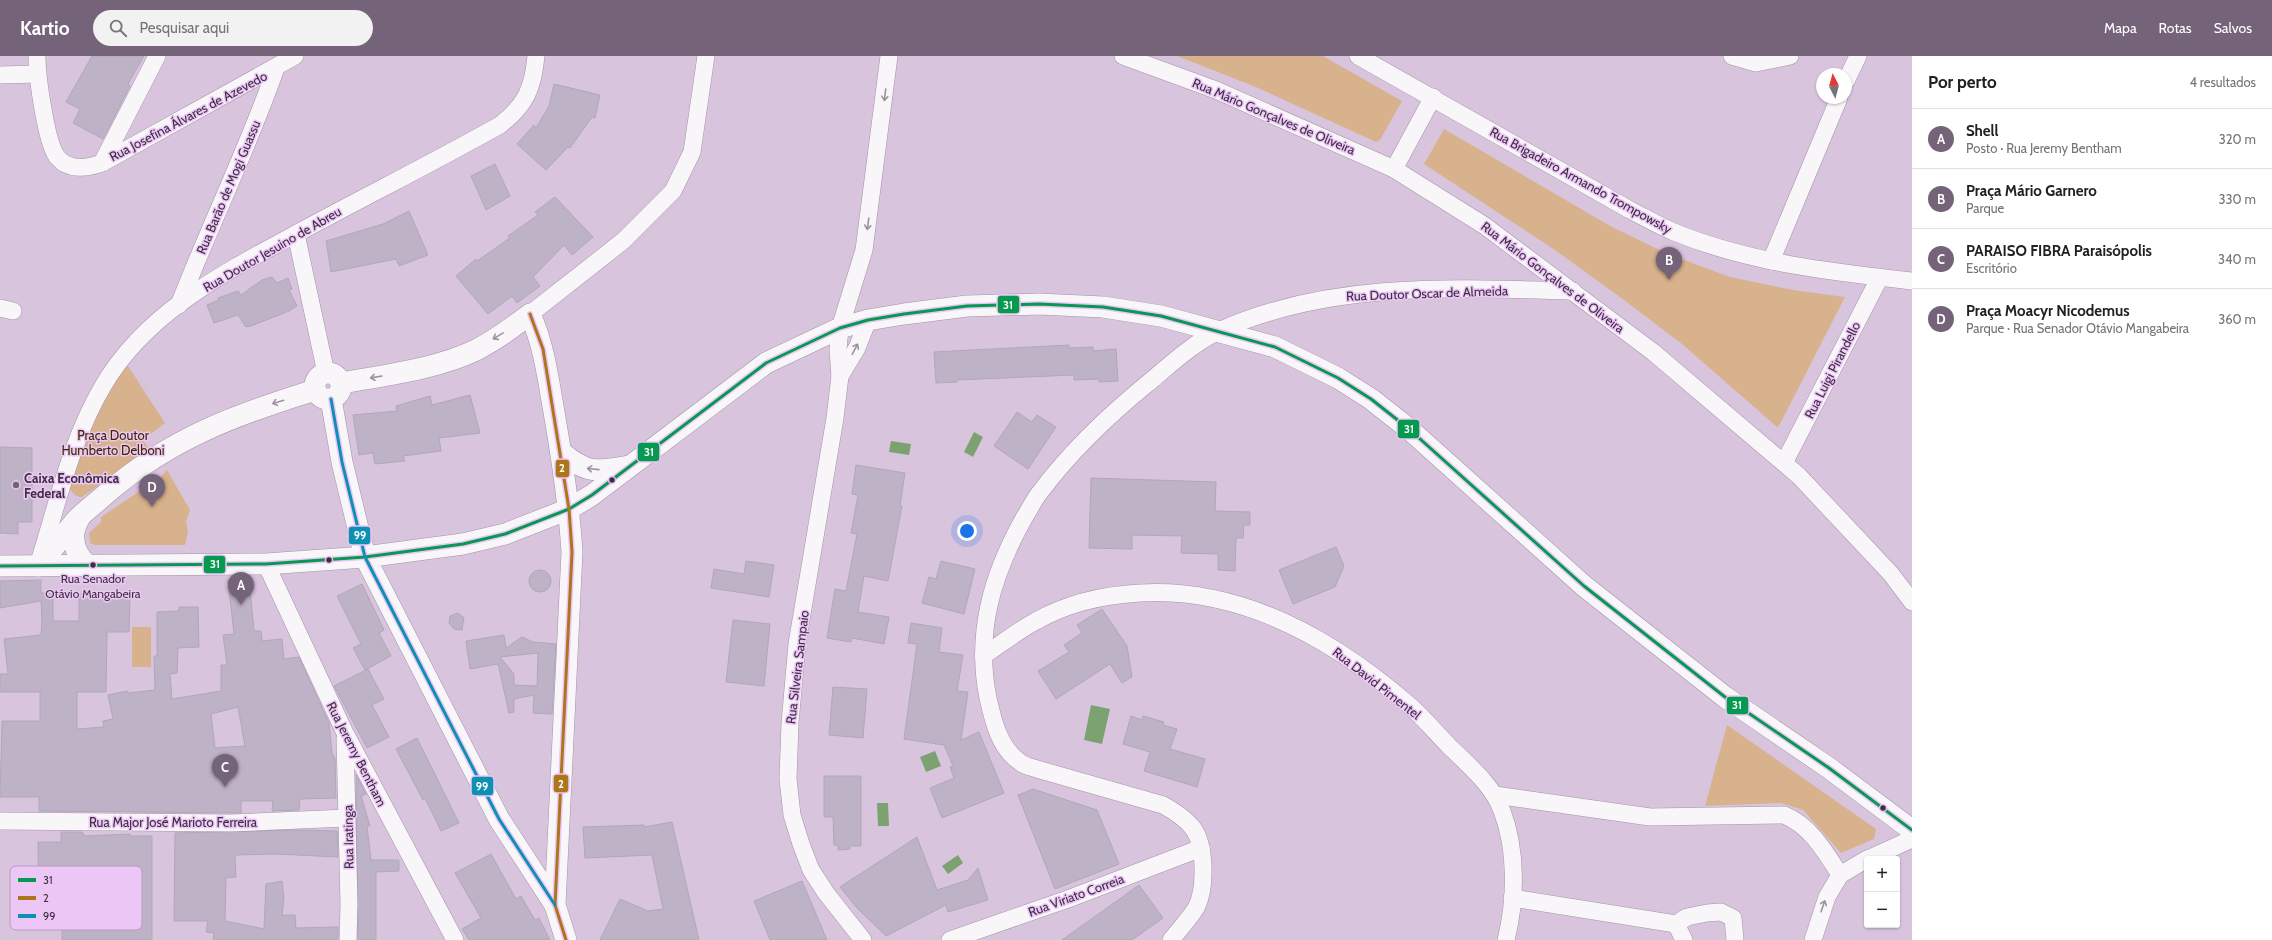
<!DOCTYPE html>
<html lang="pt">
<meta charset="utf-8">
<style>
body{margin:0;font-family:Cabin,sans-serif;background:#f2f2f2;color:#202124}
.controls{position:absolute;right:12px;bottom:12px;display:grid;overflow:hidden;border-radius:4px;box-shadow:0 1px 3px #0004}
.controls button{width:36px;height:36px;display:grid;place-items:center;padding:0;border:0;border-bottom:1px solid #e0e0e0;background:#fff;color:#202124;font:20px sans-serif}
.compass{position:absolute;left:1816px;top:12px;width:36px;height:36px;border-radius:50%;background:#fff;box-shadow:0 1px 3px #0004;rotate:354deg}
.you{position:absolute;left:967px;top:475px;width:14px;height:14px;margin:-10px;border:3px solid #fff;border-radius:50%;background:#1a73e8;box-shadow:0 0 0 6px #1a73e833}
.badge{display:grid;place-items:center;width:26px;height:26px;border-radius:50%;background:#746379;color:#fff;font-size:13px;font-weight:700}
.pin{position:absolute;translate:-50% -33px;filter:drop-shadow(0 1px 2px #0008)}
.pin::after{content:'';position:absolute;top:21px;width:14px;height:12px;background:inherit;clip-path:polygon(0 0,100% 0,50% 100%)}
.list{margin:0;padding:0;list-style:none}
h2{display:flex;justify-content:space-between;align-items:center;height:52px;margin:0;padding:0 16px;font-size:17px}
h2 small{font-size:13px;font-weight:400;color:#757577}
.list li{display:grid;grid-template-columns:26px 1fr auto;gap:12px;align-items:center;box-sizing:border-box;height:60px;padding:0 16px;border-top:1px solid #e0e0e0}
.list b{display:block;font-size:15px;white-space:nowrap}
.list p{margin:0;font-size:13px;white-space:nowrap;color:#757577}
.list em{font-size:13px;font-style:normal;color:#757577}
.icon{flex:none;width:22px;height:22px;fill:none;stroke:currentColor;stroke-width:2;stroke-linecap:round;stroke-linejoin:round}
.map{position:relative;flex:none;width:1912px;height:884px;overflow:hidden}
header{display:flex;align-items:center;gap:24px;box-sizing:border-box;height:56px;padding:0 20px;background:#746379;color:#fff}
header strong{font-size:19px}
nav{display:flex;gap:22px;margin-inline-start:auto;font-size:14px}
.search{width:280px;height:36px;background:#f2f2f2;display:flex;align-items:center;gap:10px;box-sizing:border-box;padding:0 14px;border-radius:22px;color:#757577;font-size:15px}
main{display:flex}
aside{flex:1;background:#fff}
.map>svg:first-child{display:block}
</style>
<header>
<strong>Kartio</strong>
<div class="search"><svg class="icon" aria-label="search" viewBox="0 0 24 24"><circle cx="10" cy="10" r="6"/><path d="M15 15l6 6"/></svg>Pesquisar aqui</div>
<nav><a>Mapa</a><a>Rotas</a><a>Salvos</a></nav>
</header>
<main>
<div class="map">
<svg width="1912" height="884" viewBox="0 0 1912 884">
<rect width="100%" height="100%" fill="#d9c4de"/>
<g fill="#d8b28d">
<polygon points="1177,0 1323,0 1402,45 1380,84 1376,86 1256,31"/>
<polygon points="1444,73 1612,171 1668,198 1730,221 1793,234 1845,241 1779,370 1777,371 1682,288 1624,244 1555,194 1424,108"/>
<path d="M126,307L165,367L143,384L150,394L82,441C75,441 71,436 69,430L80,384Z"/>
<polygon points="167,414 190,454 186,466 188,476 185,489 95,489 90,487 89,477 101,466 101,461 162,420"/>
<rect x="132" y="571" width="19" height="40"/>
<polygon points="1727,669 1876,773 1874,783 1841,797 1803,754 1781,747 1705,750"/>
</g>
<g fill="#7da272">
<polygon points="974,376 983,381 973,401 964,396"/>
<polygon points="891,385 911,388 909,399 889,396"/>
<polygon points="1091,649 1110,653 1102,688 1084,684"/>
<polygon points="935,695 941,710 926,716 920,701"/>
<polygon points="877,747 888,747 889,770 878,770"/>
<polygon points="958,799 963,807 948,818 942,810"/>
</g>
<g fill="#beb2c7" stroke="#b2a6bb" fill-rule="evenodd">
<polygon points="92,0 144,0 128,28 130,30 103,83 73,67 80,53 66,46"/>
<polygon points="554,28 600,39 595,62 592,61 570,92 568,91 546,114 517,88 534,69 536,72 549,50"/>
<polygon points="495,108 510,140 486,154 471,120"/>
<polygon points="555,141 593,181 572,199 564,189 533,221 540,230 517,247 512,240 488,258 456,220 476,203 477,205 510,182 508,180 538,159 535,156"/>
<polygon points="409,155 428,199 399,210 396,203 331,216 326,185 383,168"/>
<polygon points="272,221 277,227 288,222 292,233 289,234 297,250 289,255 251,270 246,271 238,259 214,267 207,249 219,244 218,242 238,235 241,239 262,224"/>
<polygon points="1069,289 1069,292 1093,291 1093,295 1116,293 1118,325 1099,326 1099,323 1074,324 1074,319 957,324 957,326 936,327 934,296"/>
<polygon points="470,339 480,377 439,382 441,395 403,400 405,405 375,408 373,397 359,399 353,359 397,355 396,350 430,340 432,349"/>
<polygon points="1017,356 1032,366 1037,359 1056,371 1028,413 994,390"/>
<polygon points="0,391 32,392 32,466 18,466 18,478 0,477"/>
<polygon points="856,409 905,417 900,450 902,450 888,525 864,520 858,556 889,561 884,588 852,582 851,586 827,582 835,533 846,535 857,478 851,477 858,439 852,438"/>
<polygon points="1091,422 1216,426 1215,455 1250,456 1250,469 1244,469 1243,482 1236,482 1235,515 1218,514 1218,498 1181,497 1182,480 1132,479 1132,493 1089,492"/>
<polygon points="1336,491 1344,510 1335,531 1293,548 1279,514"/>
<polygon points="746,505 774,509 769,541 711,532 714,513 744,518"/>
<polygon points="941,505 975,513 964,558 922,547 929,521 936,523"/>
<circle cx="540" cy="525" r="11"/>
<path d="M249,522L254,575H261L262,585L282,583L284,603L299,601L329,667L332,697L335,702L336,742L300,743L299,754L272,755L273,745H241V757H231L39,755V741H0L2,665H40V636H0V618H8L4,583L41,579L42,565L41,545L0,552V525L41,524V537L53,536V565H79V538L130,539L129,576H107L106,636H77V673L104,671L103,665L113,663L108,639L127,635L128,637L155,634L154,600H157V556L179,555V551H198L199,591L178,592L177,617L170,618L172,643L221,635V609H227L223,579L234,578L228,524ZM238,651L245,690L215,692L211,658Z"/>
<polygon points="362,528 384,574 379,577 391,600 365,614 353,592 361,588 337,540"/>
<polygon points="1102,553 1127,590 1132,621 1122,627 1110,608 1056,643 1038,615 1069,596 1064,589 1082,577 1077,569"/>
<polygon points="458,557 464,562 462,574 454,573 449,567 450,560"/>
<polygon points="733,564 770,568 764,630 726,626"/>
<polygon points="911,567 942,572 939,596 963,599 957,635 968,636 961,684 979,676 1004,737 942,762 930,732 954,722 950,711 953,710 944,689 904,683 917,588 908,587"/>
<path d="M504,579L506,592L522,581L533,586L556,588L552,658L533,657L534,639L514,643V656L509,657L498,608L470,613L466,585ZM538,597L537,630L514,629V618L500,601Z"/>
<polygon points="368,613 384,643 372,649 389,681 367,692 334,630"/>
<polygon points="833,631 867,633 863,682 829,679"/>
<polygon points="1131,660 1142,664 1143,660 1164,666 1163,669 1177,673 1170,693 1205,703 1197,731 1144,715 1150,696 1123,688"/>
<polygon points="417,682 459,767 441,775 425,742 423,744 396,693"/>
<polygon points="356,719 366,738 361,740 370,770 367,770 371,804 399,804 399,815 376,816 376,884 358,884"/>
<polygon points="824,720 861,720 861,790 850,790 850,793 838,794 838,789 834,789 833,761 824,761"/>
<polygon points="1033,733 1097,754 1119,808 1055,833 1018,739"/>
<polygon points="672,766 699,884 600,884 620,843 648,855 663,853 652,799 585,802 583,771 644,769 644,771"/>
<polygon points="299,774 337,775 338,801 276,798 235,799 236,821 226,822 225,865 264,873 266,828 282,825 284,842 282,859 295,859 296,872 338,871 338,884 213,884 214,877 206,876 208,865 174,865 175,777"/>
<polygon points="61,776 82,776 85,780 130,778 130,780 152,780 152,884 62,884 62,868 39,868 38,786 61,786"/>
<polygon points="917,781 937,834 968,824 978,812 988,844 948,856 946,849 886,880 857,852 840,831"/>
<polygon points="491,798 516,843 521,840 535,864 539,862 550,884 469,884 462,873 481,862 455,817"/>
<polygon points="802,825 827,884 770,884 754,845"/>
<polygon points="1139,829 1163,862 1132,884 1062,884"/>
</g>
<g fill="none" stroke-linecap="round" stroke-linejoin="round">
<g stroke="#a393a7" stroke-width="18">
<g id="minor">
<path d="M37,0C37,19 46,89 58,102C69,115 88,112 102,107L295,0"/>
<polyline points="1123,0 1216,34 1394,113 1485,170 1653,296 1799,420 1891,518 1912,546"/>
<path d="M1358,0L1630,154C1644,161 1659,170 1674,176C1750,207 1831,216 1912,225"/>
<polyline points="1732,0 1756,7 1790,0"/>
<polyline points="0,19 37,18"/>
<polyline points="1846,25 1858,0"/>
<polyline points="102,107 157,0"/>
<polyline points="1394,113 1433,41"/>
<polyline points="296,178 326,317"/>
<polyline points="1771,205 1839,42"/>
<path d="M179,249C210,169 248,92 276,12"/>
<polyline points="0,252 13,255"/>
<polyline points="530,258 623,185 673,135 692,96 706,0"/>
<polyline points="840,320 857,292 868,264"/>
<polyline points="1784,407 1880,221"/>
<path d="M39,506C58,446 71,384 103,330C147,254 231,213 305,173C370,138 436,105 500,69C526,49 533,32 536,0"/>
<polyline points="266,508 345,677 455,884"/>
<path d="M983,600C1000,589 1017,575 1036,565C1066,548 1104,539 1140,537C1241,531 1334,584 1409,649C1423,661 1435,676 1448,689C1467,708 1493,729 1502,755C1517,794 1516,844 1506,884"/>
<polyline points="345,682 349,848 348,884"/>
<path d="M1495,739L1650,761L1784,759C1810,769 1826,797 1840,819"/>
<polyline points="0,765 231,767 347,762"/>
<polyline points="1868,803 1912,783"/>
<polyline points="1512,842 1676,868 1687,861 1707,857 1721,856 1733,862 1735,884"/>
<polyline points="1676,868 1684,884"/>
<polyline points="863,884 826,837 811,814 801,788 792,759 788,723 790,667 797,588 835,362 840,320 838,294 840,272 864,194 889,0"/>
<polyline points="950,884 1068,843 1201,792"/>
<path d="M1171,884C1179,874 1189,863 1196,852C1206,833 1206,788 1192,771C1184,761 1174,755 1163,749L1037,713C1031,711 1024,710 1020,706C999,692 993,664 988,642C975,577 992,519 1024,462C1030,453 1034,443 1041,435C1071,395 1109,359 1147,328C1170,309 1194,286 1221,274C1331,225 1456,232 1573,235"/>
<polyline points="1813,884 1827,841 1840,819 1867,803"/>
</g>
</g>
<g stroke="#a393a7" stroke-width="22">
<g id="major">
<circle cx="328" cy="330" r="13"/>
<path d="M342,327C385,319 437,313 476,294C496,284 513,271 530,258C544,289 548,322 554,356C562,402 569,448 572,496L555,849L566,884"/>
<polyline points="331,343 342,406 365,501 499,763 555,849"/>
<path d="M561,396C587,418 596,416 629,410"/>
<path d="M79,463C69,480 74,497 88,510"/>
<polyline points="0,510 266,508 365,501 463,488 505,478 569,453 592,439 766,307 840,272 868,264 904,258 967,250 1039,248 1103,251 1161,260 1275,291 1338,322 1371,343 1409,373 1584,530 1725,641 1829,712 1912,774"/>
<path d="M38,510C52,494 65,477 79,461C88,453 98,445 107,437C171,382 235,359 315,334"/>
</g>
</g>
<g stroke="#cec8d0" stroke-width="2.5" stroke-dasharray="3 3" stroke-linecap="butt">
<polyline points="688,143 698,133 704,111"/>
<polyline points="134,314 173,370"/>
</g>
<use href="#minor" stroke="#f9f6fa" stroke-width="17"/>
<use href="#major" stroke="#f9f6fa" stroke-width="21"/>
<g stroke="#ecc7f6" stroke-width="6">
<polyline id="bus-1" points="0,510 266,508 365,501 463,488 505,478 569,453 592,439 766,307 840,272 868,264 904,258 967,250 1039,248 1103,251 1161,260 1275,291 1338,322 1371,343 1409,373 1584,530 1725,641 1829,712 1912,774"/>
</g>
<g stroke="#ecc7f6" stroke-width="6">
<polyline id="bus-2" points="530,258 543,293 569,453 572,496 555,849 566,884"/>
</g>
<g stroke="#ecc7f6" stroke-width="6">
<polyline id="bus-3" points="331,343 342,406 365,501 499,763 555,849"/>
</g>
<use href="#bus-1" stroke="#069a50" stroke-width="3"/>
<use href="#bus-2" stroke="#ad761a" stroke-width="3"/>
<use href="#bus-3" stroke="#0c91b2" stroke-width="3"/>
</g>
<defs><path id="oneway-shaft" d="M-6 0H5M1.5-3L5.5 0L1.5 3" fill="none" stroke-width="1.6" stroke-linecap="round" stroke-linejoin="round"/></defs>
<g stroke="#9c929e">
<use href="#oneway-shaft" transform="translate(885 39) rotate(97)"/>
<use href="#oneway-shaft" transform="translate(868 168) rotate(98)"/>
<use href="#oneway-shaft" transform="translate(498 280) rotate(149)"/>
<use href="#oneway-shaft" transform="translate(855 293) rotate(-62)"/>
<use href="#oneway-shaft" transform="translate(376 321) rotate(170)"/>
<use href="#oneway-shaft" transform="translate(278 346) rotate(163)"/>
<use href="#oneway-shaft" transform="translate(593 413) rotate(-174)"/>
<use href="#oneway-shaft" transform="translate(1823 850) rotate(-71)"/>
</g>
<g fill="#3e2f42" stroke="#ecc7f6" stroke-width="1.5">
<circle cx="612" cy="424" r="3.5"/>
<circle cx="329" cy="504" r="3.5"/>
<circle cx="93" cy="509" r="3.5"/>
<circle cx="1883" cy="752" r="3.5"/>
</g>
<circle fill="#746379" stroke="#ecc7f6" stroke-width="1.5" cx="16" cy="429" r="4"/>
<g text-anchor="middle" stroke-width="3" stroke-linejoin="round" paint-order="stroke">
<g font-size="12" fill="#3e2f42" stroke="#ecc7f6">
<text x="93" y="527">Rua Senador<tspan x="93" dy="15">Otávio Mangabeira</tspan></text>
</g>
<g font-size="13" fill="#3e2f42" stroke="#ecc7f6">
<text transform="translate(188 60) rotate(-28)" y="5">Rua Josefina Álvares de Azevedo</text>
<text transform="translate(1274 60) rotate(23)" y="5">Rua Mário Gonçalves de Oliveira</text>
<text transform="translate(1581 124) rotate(29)" y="5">Rua Brigadeiro Armando Trompowsky</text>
<text transform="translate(228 131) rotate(-67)" y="5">Rua Barão de Mogi Guassu</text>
<text transform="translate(272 193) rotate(-30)" y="5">Rua Doutor Jesuino de Abreu</text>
<text transform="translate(1553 221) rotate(37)" y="5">Rua Mário Gonçalves de Oliveira</text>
<text transform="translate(1427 237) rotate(-2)" y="5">Rua Doutor Oscar de Almeida</text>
<text transform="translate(1832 314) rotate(-63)" y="5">Rua Luigi Pirandello</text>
<text transform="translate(797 611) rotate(-83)" y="5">Rua Silveira Sampaio</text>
<text transform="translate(1377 627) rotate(38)" y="5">Rua David Pimentel</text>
<text transform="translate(357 698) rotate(63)" y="5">Rua Jeremy Bentham</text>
<text x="173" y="771">Rua Major José Marioto Ferreira</text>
<text transform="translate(348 781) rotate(-91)" y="5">Rua Iratinga</text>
<text transform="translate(1076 839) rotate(-20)" y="5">Rua Viriato Correia</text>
</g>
<g font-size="13" fill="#3d2800" stroke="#ecc7f6">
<text x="113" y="384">Praça Doutor<tspan x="113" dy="15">Humberto Delboni</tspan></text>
</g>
<g font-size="13" font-weight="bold" fill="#3e2f42" stroke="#ecc7f6" text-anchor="start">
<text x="24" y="427">Caixa Econômica<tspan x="24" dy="15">Federal</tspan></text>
</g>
</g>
<rect x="10" y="810" width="132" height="64" rx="6" fill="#ecc7f6" stroke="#b899c0" stroke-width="1"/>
<rect x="18" y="822" width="18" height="4" fill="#069a50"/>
<rect x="18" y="840" width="18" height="4" fill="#ad761a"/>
<rect x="18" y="858" width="18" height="4" fill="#0c91b2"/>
<g font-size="11" fill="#3e2f42">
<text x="43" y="828">31</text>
<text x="43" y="846">2</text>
<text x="43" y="864">99</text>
</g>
<g stroke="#ecc7f6" stroke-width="1.5">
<rect x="997" y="239" width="23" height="19" rx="4" fill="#069a50"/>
<rect x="1397" y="363" width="23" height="20" rx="4" fill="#069a50"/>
<rect x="637" y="386" width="23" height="20" rx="4" fill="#069a50"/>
<rect x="555" y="403" width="15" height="19" rx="4" fill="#ad761a"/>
<rect x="348" y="470" width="23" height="19" rx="4" fill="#0c91b2"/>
<rect x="203" y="499" width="23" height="19" rx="4" fill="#069a50"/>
<rect x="1726" y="640" width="23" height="19" rx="4" fill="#069a50"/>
<rect x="553" y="718" width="16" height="19" rx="4" fill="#ad761a"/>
<rect x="471" y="720" width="23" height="20" rx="4" fill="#0c91b2"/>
</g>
<g font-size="11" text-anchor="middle" font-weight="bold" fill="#fff">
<text x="1008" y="253">31</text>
<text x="1409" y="377">31</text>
<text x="649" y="400">31</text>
<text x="562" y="416">2</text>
<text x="360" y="483">99</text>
<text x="215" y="512">31</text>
<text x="1737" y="653">31</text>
<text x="561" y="732">2</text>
<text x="482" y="734">99</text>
</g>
</svg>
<div class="controls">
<button>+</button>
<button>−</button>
</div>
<svg class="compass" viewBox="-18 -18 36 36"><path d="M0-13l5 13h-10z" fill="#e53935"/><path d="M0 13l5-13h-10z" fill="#757577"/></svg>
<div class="you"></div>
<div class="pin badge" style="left:241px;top:549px">A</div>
<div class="pin badge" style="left:1669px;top:224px">B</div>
<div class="pin badge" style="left:225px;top:731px">C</div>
<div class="pin badge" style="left:152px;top:451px">D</div>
</div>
<aside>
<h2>Por perto<small>4 resultados</small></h2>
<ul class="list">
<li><span class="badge">A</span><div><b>Shell</b><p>Posto · Rua Jeremy Bentham</p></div><em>320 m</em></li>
<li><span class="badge">B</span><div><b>Praça Mário Garnero</b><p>Parque</p></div><em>330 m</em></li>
<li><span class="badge">C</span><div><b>PARAISO FIBRA Paraisópolis</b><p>Escritório</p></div><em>340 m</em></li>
<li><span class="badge">D</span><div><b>Praça Moacyr Nicodemus</b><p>Parque · Rua Senador Otávio Mangabeira</p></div><em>360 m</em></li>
</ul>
</aside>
</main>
